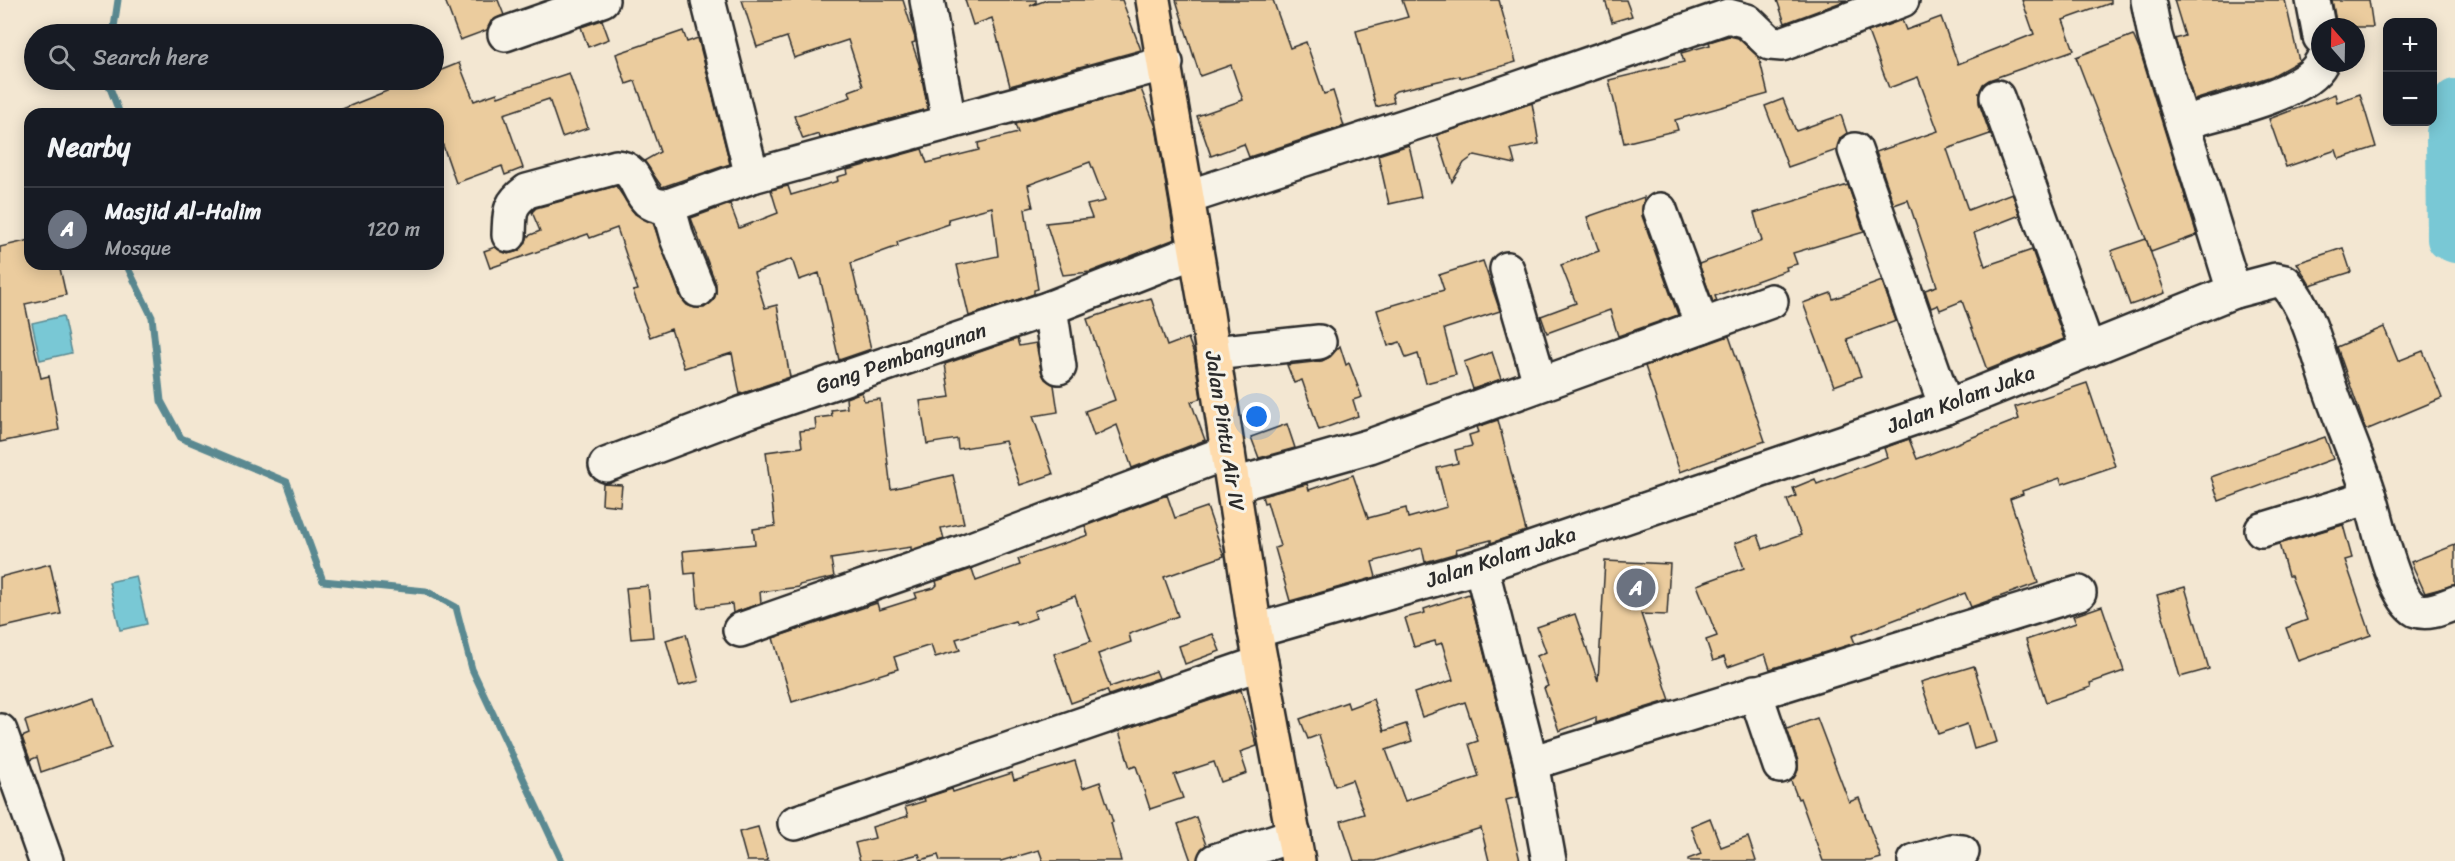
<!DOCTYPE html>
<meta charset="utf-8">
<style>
body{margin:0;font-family:Sriracha,sans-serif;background:#242831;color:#f1f3f6}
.controls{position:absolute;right:18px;top:18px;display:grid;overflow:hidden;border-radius:12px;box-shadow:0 3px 15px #0003}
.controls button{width:54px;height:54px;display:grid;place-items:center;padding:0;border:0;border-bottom:2px solid #363941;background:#171b24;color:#f1f3f6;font:30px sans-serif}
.compass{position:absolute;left:2311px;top:18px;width:54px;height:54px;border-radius:50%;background:#171b24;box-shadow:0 3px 15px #0003;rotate:340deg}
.you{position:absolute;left:1257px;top:417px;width:21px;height:21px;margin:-15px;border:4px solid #fff;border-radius:50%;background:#1a73e8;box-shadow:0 0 0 9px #1a73e833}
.badge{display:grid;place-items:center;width:39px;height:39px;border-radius:50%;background:#c8321e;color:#fff;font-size:20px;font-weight:700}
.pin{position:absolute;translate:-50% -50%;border:3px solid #fff;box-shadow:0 2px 6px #0006}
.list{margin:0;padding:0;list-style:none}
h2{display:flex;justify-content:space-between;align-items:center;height:78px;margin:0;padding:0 24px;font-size:26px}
h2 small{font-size:20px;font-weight:400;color:#9ea1a6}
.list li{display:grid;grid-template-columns:39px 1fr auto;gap:18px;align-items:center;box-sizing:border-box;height:84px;padding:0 24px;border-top:2px solid #363941}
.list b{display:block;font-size:22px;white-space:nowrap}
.list p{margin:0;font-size:20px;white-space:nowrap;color:#9ea1a6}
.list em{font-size:20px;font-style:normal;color:#9ea1a6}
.icon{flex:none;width:33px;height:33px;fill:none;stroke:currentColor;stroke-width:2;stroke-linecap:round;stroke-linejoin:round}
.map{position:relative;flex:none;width:2455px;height:861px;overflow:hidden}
.search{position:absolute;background:#171b24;box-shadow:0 3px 15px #0003;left:24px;top:24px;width:420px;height:66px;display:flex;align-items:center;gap:15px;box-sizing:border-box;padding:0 21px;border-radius:33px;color:#9ea1a6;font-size:22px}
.panel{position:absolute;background:#171b24;box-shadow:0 3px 15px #0003;left:24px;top:108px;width:420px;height:162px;border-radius:18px}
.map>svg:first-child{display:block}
</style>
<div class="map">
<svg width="2455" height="861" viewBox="0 0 2455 861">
<rect width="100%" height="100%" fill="#f3e7d2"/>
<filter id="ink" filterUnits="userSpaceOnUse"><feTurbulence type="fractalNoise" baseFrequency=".0167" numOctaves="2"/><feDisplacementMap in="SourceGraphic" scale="12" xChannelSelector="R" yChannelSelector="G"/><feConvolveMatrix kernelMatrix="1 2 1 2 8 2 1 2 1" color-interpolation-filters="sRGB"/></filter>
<g filter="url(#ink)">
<g fill="#79c8d5" stroke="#5a8991" stroke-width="1.5">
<polygon points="63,316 71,353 40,360 32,323"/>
<polygon points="136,576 147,624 120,630 109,582"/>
</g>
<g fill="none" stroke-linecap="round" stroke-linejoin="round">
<g stroke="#5a8991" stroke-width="7">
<polyline points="113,34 118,0"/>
<polyline points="107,80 120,114"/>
<polyline points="126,264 152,317 161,401 181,438 287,482 323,581 426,591 456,607 472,669 562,861"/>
</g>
<polyline stroke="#79c8d5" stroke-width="42" points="2455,100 2447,133 2448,239 2455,242"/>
</g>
<g fill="#ebcc9e" stroke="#2b2b2b" stroke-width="1.5">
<polygon points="445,0 498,0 504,15 491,21 487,30 460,40"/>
<polygon points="742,0 903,0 915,38 915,42 912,43 919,64 928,109 820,138 819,134 803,139 794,116 851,97 849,91 863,86 848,40 794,58 787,37 757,47"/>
<polygon points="965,0 1036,0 1036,3 1030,6 1047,0 1122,0 1141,50 1010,86 992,18 973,25"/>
<polygon points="1176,0 1273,0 1290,48 1306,42 1324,94 1333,91 1344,126 1249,157 1244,144 1211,156 1197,116 1243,100 1231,65 1200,76"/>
<polygon points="1402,0 1499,0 1516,62 1460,78 1460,76 1396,91 1392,94 1394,102 1376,107 1356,31 1408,17"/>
<polygon points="1605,0 1626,0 1632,16 1612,22"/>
<polygon points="1777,0 1847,0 1785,23"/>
<polygon points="2022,0 2111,0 2111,3 2063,20 2074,50 1989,80 1983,84 1979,93 1979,103 1990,134 1947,149 1968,210 2012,193 2020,215 1974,233 1985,266 2032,250 2064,339 1987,370 1962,301 1940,310 1938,305 1931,308 1925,290 1937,286 1908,200 1894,205 1876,152 1938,131 1918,77 1889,88 1868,32 1902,20 1906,30 1941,17 1958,64 2034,34"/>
<polygon points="2174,0 2285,0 2299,61 2272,76 2194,100 2175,39 2185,36"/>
<polygon points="2332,0 2369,0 2373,27 2337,27"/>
<polygon points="602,20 609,39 588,47 581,27"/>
<polygon points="683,31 687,42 698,38 730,164 662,187 644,161 660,152 643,103 635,81 626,84 616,54"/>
<polygon points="2133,35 2140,51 2197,235 2151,252 2076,57"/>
<polygon points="1729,36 1738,38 1759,57 1768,94 1675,120 1678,130 1624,143 1609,80 1684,62 1681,53 1710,45 1709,42"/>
<polygon points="459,63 474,101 497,93 498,97 569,73 588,128 562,137 549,99 504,114 523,168 505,175 502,166 456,183 438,131 438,114 330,114 414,80 434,80 434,73"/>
<polygon points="1141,89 1156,127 1175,239 1090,272 1063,275 1046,223 1092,218 1087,205 1105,201 1090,162 1028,185 1033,207 1025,209 1038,289 1034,290 1034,294 969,316 957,265 998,256 992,207 948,219 949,224 897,242 898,246 851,263 871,349 839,360 819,273 799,280 792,259 754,273 765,308 777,305 790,377 740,394 732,353 684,368 671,329 650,337 633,291 638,290 617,228 590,238 588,234 490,268 484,251 495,247 508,254 518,251 525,244 528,236 540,231 532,212 536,208 616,186 635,214 653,223 681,298 687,305 695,308 704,308 713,301 716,293 716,284 691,218 730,204 739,228 778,213 771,190 788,186 791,195 838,181 837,177 848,174 847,170 922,149 927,163 979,150 978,143 1018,133 1015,124"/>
<polygon points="2335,94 2337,102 2360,94 2376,147 2339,159 2336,150 2286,167 2269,119"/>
<polygon points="1783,99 1796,131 1841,115 1847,133 1840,138 1837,150 1788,167 1765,106"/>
<polygon points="1532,103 1539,144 1511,149 1515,164 1475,155 1464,163 1452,182 1437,135"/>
<polygon points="1409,145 1421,197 1389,204 1378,155"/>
<polygon points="1848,185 1864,232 1793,253 1797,264 1786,267 1787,270 1715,296 1717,301 1713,302 1699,264 1762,241 1754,213"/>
<polygon points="1644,197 1642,216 1678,315 1618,336 1610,310 1547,333 1541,316 1576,303 1561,265 1599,251 1587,217"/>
<polygon points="2146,239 2165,293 2130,305 2111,251"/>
<polygon points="30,240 30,264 59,264 66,295 25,304 41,378 49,376 59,430 0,442 0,247"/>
<polygon points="2343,248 2351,272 2310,285 2297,263"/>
<polygon points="1483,261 1500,311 1444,329 1456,375 1426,383 1418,354 1406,358 1400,342 1388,346 1377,310 1444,290 1439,275"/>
<polygon points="1882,281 1896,321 1847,339 1861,376 1834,386 1803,303 1831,293 1833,299"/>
<polygon points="1151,298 1167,346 1188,338 1194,354 1201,398 1191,402 1205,440 1132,468 1117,425 1094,436 1085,411 1115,400 1087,319"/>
<polygon points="2384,327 2398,361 2423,351 2442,398 2366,430 2337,347"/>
<polygon points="1729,336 1765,441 1680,472 1645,366"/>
<polygon points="1017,339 1019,346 1036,343 1041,370 1045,379 1054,385 1058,412 1033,416 1053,474 1020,485 1005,441 958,449 957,439 927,444 920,401 950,397 945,364"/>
<polygon points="1340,346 1346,365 1349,363 1362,397 1353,400 1358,416 1319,430 1302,380 1294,383 1287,365 1322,361 1330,357"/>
<polygon points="1492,352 1501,379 1473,389 1464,362"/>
<polygon points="2087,383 2115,466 2062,484 2060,478 2022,491 2023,494 2010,499 2038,583 1971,607 1965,593 1852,636 1855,643 1770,669 1765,654 1728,667 1724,657 1713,661 1706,640 1717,636 1697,585 1744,568 1735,543 1758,535 1763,549 1801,535 1787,500 1796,496 1793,488 1815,479 1817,484 1887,457 1884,448 1909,439 1917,459 2019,419 2015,407"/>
<polygon points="862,392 864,401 880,399 891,489 953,475 964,523 941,528 944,539 911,550 911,547 831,559 834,577 799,585 799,587 760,592 761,603 733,613 732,604 698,608 695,573 685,574 683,551 755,544 753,529 775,526 766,452 802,447 800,431 816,429 815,418 832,416 831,410 847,408 846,398"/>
<polygon points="1498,420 1526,531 1491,543 1491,540 1456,549 1457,553 1425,562 1422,548 1372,562 1376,577 1290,601 1275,548 1280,546 1267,502 1264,503 1262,496 1307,484 1309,490 1353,475 1368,518 1406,508 1408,518 1447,507 1437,468 1458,463 1455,450 1472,446 1469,435 1479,432 1477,427"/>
<polygon points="1287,424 1295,448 1259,458 1251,437"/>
<polygon points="2325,437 2333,459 2219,501 2211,477"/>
<polygon points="603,484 622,485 620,506 602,504"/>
<polygon points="1167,495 1175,518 1207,507 1224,556 1164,577 1178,616 1129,634 1131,642 1098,654 1110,687 1156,671 1159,678 1109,695 1107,690 1071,703 1054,654 1091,641 1075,596 1034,611 1036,618 1017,625 1015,621 956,639 960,650 935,657 931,645 894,657 898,669 792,702 773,638 877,603 879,610 917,598 915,593 934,588 937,585 936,581 972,569 976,581 1020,565 1018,559 1088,535 1085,526"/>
<polygon points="2343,525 2352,558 2345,560 2371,635 2298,661 2286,628 2307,620 2291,576 2288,576 2279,544"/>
<polygon points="2455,545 2455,585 2425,593 2411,562"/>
<polygon points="1605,561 1670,564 1667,615 1641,614 1670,700 1596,723 1596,717 1559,731 1544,688 1548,686 1537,656 1546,652 1537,627 1575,614 1598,681"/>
<polygon points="50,564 61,614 0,628 0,577"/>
<polygon points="648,586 653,637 631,639 626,588"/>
<polygon points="2185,587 2209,669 2180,677 2157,595"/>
<polygon points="1469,594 1513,767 1518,797 1506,800 1520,861 1489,861 1481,828 1376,861 1354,861 1341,821 1364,814 1352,780 1335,786 1319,735 1308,739 1300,719 1347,702 1349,708 1373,699 1384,731 1406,724 1412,741 1386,750 1405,801 1479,777 1469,744 1478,741 1465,702 1422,717 1414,693 1453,680 1442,643 1436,645 1435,641 1414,647 1405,618 1425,613 1424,609"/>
<polygon points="2102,606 2124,671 2090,683 2091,687 2046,702 2026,640 2076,623 2073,616"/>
<polygon points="686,634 699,681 679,686 666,640"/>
<polygon points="1213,634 1220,651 1185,664 1179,646"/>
<polygon points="1974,666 1997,742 1974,749 1967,724 1938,734 1921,682"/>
<polygon points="1241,690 1257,746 1240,752 1247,773 1221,782 1214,762 1174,775 1183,798 1150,809 1136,766 1130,768 1119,731"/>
<polygon points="94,698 111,748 41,772 37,757 30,760 22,737 29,734 25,721"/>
<polygon points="1817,718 1849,802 1859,798 1881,858 1871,861 1823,861 1800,798 1798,799 1791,781 1798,770 1798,761 1787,729"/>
<polygon points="1075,761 1083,788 1100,782 1113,822 1111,823 1121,861 1043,861 1039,850 1001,861 940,861 938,855 921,860 919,854 892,861 860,861 855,843 875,838 872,827 908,816 905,807 925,801 924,798 952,789 953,792 1012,773 1014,780"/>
<polygon points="1196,817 1206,845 1201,849 1197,861 1191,861 1178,824"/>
<polygon points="1710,818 1721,847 1748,837 1756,861 1688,861 1688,859 1701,854 1691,826"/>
<polygon points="758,827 768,861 747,861 739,832"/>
</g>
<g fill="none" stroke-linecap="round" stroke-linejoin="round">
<g stroke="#2b2b2b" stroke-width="38">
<g id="minor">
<polyline points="708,0 752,176"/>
<polyline points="927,0 949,122"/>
<polyline points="2148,0 2155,36 2234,291"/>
<polyline points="2313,0 2320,37"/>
<polyline points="505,34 602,0"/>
<polyline points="1997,97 2088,350"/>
<path d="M2182,123C2217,112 2305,95 2321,63"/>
<polyline points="1855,150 1946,407"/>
<polyline points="1188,197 1476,103 1728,16 1747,21 1770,43 1782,44 1902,0"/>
<polyline points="668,206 677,238 698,290"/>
<polyline points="1660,210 1702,326"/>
<path d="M509,235C510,212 508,205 527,191L616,167C645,168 632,209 668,206L752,176L1166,63"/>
<polyline points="1507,269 1540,383"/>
<polyline points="1050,308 1059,367"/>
<polyline points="1213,353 1319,342"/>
<polyline points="606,465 743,413 1050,308 1196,251"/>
<polyline points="1234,485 1370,446 1771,301"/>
<polyline points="2262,530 2370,497"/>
<polyline points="1481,566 1531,763 1549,861"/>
<polyline points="740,630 966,551 1228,452"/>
<path d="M1255,631L1481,566L1946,407L2234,291L2276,280L2285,282C2310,312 2318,354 2331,391C2343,426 2359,461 2370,497C2378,522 2393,598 2416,610C2428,615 2444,607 2455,603"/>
<polyline points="1755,692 1780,766"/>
<polyline points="0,731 46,861"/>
<polyline points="1531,763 2079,593"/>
<polyline points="795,823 1261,663"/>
<polyline points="1215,861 1294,835"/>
<polyline points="1915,861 1951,851 1962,852"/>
</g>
</g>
<g stroke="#2b2b2b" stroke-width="38">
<polyline id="major" points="1153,0 1207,314 1255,631 1298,861"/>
</g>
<use href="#minor" stroke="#f7f3e8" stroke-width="33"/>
<use href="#major" stroke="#fedbac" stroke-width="33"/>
</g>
</g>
<g text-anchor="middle" stroke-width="6" stroke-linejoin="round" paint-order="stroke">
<g font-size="21" fill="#2b2b2b" stroke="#f7f3e8">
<text transform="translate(901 358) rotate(-19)" y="7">Gang Pembangunan</text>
<text transform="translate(1961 399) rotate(-21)" y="7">Jalan Kolam Jaka</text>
<text transform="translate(1225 431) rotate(81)" y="7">Jalan Pintu Air IV</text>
<text transform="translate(1501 557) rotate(-18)" y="7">Jalan Kolam Jaka</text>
</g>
</g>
</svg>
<div class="controls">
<button>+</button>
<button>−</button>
</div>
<svg class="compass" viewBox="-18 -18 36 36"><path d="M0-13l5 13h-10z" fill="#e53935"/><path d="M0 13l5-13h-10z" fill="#9ea1a6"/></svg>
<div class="you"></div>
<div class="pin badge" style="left:1636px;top:588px;background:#6b7280">A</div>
<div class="search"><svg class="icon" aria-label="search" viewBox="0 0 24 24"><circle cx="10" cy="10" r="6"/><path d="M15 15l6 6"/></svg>Search here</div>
<section class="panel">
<h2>Nearby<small></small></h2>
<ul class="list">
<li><span class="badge" style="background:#6b7280">A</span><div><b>Masjid Al-Halim</b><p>Mosque</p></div><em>120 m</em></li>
</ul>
</section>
</div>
